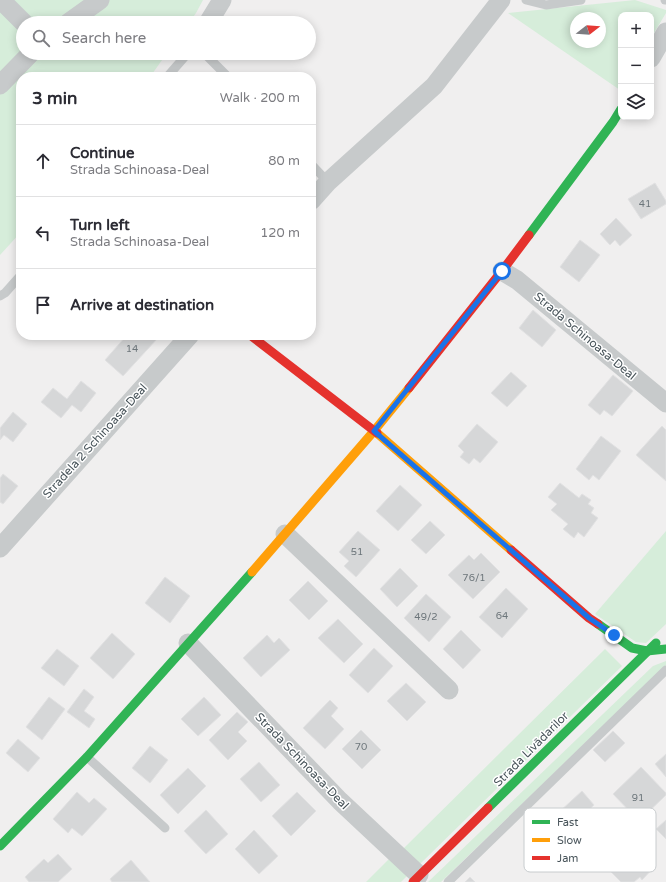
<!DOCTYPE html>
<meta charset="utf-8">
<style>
body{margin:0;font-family:"Varela Round",sans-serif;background:#f2f2f3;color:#2b2b33}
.controls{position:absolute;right:12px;top:12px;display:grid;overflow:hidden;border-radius:8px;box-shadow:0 2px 10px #0003}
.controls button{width:36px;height:36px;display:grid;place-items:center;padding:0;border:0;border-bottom:1px solid #e1e1e2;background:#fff;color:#2b2b33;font:20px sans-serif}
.compass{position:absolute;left:570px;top:12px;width:36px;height:36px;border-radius:50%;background:#fff;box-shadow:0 2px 10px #0003;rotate:73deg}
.stop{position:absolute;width:12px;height:12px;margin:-9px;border:3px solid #1a73e8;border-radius:50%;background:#fff}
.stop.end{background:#1a73e8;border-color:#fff;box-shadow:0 1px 4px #0008}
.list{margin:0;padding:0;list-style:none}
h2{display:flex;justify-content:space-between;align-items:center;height:52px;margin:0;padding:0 16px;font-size:17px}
h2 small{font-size:13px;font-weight:400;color:#7c7c81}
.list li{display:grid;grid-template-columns:26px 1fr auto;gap:12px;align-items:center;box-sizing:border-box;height:72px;padding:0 16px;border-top:1px solid #e1e1e2}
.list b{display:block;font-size:15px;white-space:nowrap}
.list p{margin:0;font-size:13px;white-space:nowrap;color:#7c7c81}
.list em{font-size:13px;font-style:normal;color:#7c7c81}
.icon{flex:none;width:22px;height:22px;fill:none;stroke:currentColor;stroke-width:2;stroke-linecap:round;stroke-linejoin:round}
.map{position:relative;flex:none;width:666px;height:882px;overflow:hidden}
.search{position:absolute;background:#fff;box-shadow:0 2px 10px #0003;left:16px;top:16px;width:300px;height:44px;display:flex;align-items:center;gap:10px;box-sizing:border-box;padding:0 14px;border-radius:22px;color:#7c7c81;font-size:15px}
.panel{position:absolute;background:#fff;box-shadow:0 2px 10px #0003;left:16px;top:72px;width:300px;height:268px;border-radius:16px}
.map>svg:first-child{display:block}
</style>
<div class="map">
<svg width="666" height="882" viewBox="0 0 666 882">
<rect width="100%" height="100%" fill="#f0efef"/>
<g fill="#d6edda" fill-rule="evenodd">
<polygon points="0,0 203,0 196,13 189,23 23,23 23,53 167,53 150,77 21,77 21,232 0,255"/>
<path d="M635,0L666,10V13L651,38V15H621V88L620,90L508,13ZM576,18H600V42H576Z"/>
<polygon points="666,531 666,624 646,643 636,642 595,614"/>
<polygon points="605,649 622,666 419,865 403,849"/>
<polygon points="666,661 666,665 441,882 428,882 653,666"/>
<polygon points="390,858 407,876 401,882 366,882"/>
</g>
<g fill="#d6d7d8" stroke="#e1e1e2">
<polygon points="655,183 666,201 666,204 641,219 628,199"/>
<polygon points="616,218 632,235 620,246 615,240 610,245 600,234"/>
<polygon points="580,240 600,255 579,282 560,267"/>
<polygon points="533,310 556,330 542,347 519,328"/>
<polygon points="127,335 153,335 157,339 123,376 105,360"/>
<polygon points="511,372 527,386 507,407 491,393"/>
<polygon points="613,375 633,391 612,416 604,410 600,415 588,405"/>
<polygon points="81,381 96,393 81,412 72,405 61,418 41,402 53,388 67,399"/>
<polygon points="13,412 27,424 13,442 4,435 0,440 0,428"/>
<polygon points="477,424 498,442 480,463 474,458 469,464 460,457 464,452 458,446"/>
<polygon points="662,426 666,430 666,481 636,455"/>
<polygon points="601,436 621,451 599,480 593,475 589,480 576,469"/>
<polygon points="3,474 18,486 3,504 0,502 0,478"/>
<polygon points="560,483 579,498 582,494 591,500 588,504 594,508 591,513 598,518 584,537 578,532 574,538 563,529 568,524 551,510 557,504 548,497"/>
<polygon points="400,485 422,505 398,531 376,511"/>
<polygon points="430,521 445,535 426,554 411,540"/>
<polygon points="358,531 380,550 356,577 344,566 349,561 339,552"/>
<polygon points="481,553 500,572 473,599 448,575 469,555 474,560"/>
<polygon points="400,568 418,586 397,607 380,589"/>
<polygon points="165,577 190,596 170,623 145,603"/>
<polygon points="308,581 328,601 309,620 289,600"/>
<polygon points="506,588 528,609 502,638 479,617"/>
<polygon points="426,594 451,617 429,642 404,618"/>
<polygon points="338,619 363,644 344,663 318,638"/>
<polygon points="461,630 481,650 463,669 443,649"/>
<polygon points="112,633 135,654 113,679 90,658"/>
<polygon points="267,635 274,643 279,638 290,650 261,677 243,658"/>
<polygon points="374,648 393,666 368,693 349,675"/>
<polygon points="57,649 79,666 64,686 41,668"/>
<polygon points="406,683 426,702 407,721 387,701"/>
<polygon points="84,689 94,697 84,711 95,719 89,728 67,712"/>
<polygon points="49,697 65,709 42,740 26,727"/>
<polygon points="204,697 221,715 198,736 181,719"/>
<polygon points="330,700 338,708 331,716 344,729 325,749 303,728"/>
<polygon points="237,712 248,722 238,732 247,741 228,760 209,740"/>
<polygon points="361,730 381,750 362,769 342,749"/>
<polygon points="613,731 625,743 605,762 593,750"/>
<polygon points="18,739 40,758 28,772 6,753"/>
<polygon points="150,746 168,760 150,783 132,768"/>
<polygon points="666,754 666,777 655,764"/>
<polygon points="259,762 280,785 261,802 240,779"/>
<polygon points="641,767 666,793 666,795 639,821 613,794"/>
<polygon points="188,768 206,786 178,814 160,795"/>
<polygon points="582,791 594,805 570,827 558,813"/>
<polygon points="77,792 89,803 94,798 107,809 82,836 72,828 68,833 53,819"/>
<polygon points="297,792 316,811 291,836 272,816"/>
<polygon points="206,810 228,834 206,854 184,831"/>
<polygon points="666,820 666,839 656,829"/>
<polygon points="254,830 278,856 259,874 235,849"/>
<polygon points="640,849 656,865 642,880 640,877 634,882 621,882 610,871 624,856 628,861"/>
<polygon points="58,854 72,869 58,882 29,882 25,877 44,859 48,863"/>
<polygon points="131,860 150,882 112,882 110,879"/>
<polygon points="470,877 475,882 465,882"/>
</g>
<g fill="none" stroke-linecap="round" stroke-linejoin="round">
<g stroke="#c7cacb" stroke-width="9">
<polyline points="526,0 546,5 581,0"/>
<polyline points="665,0 666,0"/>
<polyline points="204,53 228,77"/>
<polyline points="167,77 188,53"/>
<polyline points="311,164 328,182"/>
<polyline points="0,296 5,293 21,275"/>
<polyline points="87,757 165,828"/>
<polyline points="448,882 666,670"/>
</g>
<g stroke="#c7cacb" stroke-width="19">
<polyline points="1,0 24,23"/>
<polyline points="68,23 100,0"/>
<polyline points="208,23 222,0"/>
<polyline points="651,58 666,32"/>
<polyline points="0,85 31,53"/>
<polyline points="311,201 328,182 434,86 501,0"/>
<polyline points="502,271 517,280 666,403"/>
<polyline points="285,534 449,690"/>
<polyline points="0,548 190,335"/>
<polyline points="188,643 340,801 419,875"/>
</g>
<g stroke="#30b455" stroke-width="9">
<polyline points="529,235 613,122 621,109"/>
<polyline points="598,624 632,648 647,651 666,649"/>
<polyline points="488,808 656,643"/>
<polyline points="0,846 87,757 252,572"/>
</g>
<g stroke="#ff9f0a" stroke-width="9">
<polyline points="377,433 511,550"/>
<polyline points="252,572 374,431 409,388"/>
</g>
<g stroke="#e5322d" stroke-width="9">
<polyline points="250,335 377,433"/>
<polyline points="409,388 505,267 529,235"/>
<polyline points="511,550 589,618 598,624"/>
<polyline points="413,882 488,808"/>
</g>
</g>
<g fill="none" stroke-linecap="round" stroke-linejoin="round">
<polyline stroke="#1a73e8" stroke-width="5" points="502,271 374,431 589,618 614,635"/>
</g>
<g text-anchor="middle" stroke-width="3" stroke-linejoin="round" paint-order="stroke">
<g font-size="10" fill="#6d767b">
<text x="645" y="207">41</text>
<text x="132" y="352">14</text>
<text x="357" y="555">51</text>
<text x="474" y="581">76/1</text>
<text x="502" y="619">64</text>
<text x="426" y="620">49/2</text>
<text x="361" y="750">70</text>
<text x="638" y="801">91</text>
</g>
<g font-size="12" fill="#48545a" stroke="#fff">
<text transform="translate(585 336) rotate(40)" y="4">Strada Schinoasa-Deal</text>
<text transform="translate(95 441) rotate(-48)" y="4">Stradela 2 Schinoasa-Deal</text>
<text transform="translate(531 749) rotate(-45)" y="4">Strada Livădarilor</text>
<text transform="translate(302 761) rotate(46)" y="4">Strada Schinoasa-Deal</text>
</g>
</g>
<rect x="524" y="808" width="132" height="64" rx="6" fill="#fff" stroke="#c8ccce" stroke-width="1"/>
<rect x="532" y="820" width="18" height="4" fill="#30b455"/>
<rect x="532" y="838" width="18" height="4" fill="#ff9f0a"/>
<rect x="532" y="856" width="18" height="4" fill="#e5322d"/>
<g font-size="11" fill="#48545a">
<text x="557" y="826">Fast</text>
<text x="557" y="844">Slow</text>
<text x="557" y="862">Jam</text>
</g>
</svg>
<div class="controls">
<button>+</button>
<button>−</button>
<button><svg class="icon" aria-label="layers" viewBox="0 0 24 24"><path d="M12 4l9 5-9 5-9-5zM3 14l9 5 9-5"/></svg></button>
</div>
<svg class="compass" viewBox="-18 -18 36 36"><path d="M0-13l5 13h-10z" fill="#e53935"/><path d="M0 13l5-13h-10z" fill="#7c7c81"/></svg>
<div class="stop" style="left:502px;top:271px"></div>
<div class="stop end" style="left:614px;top:635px"></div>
<div class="search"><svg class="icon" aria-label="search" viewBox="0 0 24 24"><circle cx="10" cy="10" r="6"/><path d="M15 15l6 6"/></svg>Search here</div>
<section class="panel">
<h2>3 min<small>Walk · 200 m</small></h2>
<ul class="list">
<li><svg class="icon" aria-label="ahead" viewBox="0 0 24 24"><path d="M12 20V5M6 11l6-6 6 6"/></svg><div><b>Continue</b><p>Strada Schinoasa-Deal</p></div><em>80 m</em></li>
<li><svg class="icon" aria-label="left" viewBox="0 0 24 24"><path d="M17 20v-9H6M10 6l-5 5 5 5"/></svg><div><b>Turn left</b><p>Strada Schinoasa-Deal</p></div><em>120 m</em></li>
<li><svg class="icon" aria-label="arrive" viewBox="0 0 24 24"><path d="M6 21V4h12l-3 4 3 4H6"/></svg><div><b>Arrive at destination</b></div></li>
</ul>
</section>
</div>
